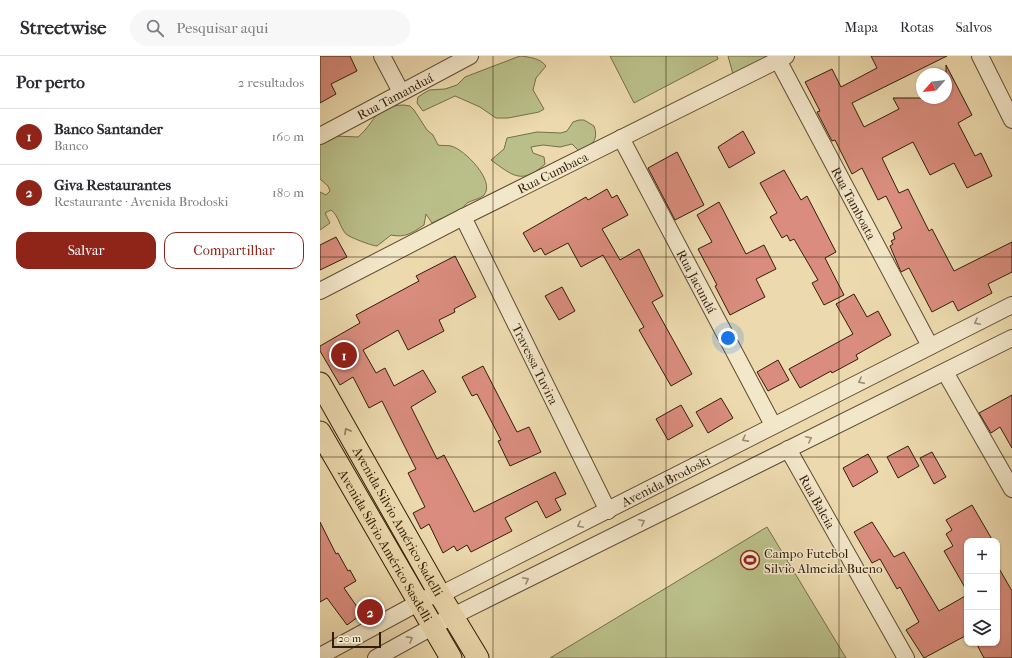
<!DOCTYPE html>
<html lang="pt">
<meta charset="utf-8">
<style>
body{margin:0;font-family:"IM FELL French Canon",serif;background:#f7f7f7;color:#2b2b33}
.controls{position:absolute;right:12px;bottom:12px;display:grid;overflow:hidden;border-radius:8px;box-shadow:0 1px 3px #0004}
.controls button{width:36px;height:36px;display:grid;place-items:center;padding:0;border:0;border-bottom:1px solid #e1e1e2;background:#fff;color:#2b2b33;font:20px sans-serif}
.compass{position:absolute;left:596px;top:12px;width:36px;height:36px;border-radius:50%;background:#fff;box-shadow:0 1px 3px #0004;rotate:243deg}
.scale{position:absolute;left:12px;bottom:10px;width:49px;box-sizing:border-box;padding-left:4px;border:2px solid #311e09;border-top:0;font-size:11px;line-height:14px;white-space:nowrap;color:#311e09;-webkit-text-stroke:3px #f3e7ca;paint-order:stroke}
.you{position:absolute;left:408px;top:282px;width:14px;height:14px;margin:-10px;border:3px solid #fff;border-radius:50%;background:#1a73e8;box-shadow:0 0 0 6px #1a73e833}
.badge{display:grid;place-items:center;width:26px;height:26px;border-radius:50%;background:#8f2418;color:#fff;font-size:13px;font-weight:700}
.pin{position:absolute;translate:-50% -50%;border:2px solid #fff;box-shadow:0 1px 4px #0006}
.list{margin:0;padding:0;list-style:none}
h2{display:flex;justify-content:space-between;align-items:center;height:52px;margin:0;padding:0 16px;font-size:17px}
h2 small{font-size:13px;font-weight:400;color:#7c7c81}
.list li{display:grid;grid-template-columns:26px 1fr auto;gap:12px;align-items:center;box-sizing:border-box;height:56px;padding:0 16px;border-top:1px solid #e1e1e2}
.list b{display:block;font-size:15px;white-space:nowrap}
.list p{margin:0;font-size:13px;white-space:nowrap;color:#7c7c81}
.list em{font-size:13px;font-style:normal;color:#7c7c81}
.actions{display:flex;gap:8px;padding:12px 16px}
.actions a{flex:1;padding:9px 0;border:1px solid #8f2418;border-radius:12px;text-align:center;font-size:14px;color:#8f2418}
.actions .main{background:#8f2418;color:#fff}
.icon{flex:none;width:22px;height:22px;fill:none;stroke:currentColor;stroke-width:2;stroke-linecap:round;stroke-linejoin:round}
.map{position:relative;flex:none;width:692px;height:602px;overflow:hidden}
header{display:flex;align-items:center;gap:24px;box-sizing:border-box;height:56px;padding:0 20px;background:#fff;border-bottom:1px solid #e1e1e2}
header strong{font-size:19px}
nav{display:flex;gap:22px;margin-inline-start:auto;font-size:14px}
.search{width:280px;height:36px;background:#f7f7f7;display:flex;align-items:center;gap:10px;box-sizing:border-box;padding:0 14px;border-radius:22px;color:#7c7c81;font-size:15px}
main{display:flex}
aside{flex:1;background:#fff}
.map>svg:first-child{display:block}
</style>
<header>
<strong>Streetwise</strong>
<div class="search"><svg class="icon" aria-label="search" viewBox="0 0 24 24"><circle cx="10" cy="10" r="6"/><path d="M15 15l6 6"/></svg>Pesquisar aqui</div>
<nav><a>Mapa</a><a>Rotas</a><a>Salvos</a></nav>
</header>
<main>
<aside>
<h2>Por perto<small>2 resultados</small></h2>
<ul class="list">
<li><span class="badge">1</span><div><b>Banco Santander</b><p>Banco</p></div><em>160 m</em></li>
<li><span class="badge">2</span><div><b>Giva Restaurantes</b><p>Restaurante · Avenida Brodoski</p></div><em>180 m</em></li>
</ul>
<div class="actions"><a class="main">Salvar</a><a>Compartilhar</a></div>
</aside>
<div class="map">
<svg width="692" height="602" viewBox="0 0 692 602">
<rect width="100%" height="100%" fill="#ecdaae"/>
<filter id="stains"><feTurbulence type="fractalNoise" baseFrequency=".005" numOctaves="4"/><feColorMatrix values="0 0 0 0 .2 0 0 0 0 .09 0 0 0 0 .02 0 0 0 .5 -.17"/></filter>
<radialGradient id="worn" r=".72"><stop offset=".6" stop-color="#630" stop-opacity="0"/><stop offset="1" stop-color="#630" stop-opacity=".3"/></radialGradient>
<g fill="#babf89" stroke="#766e49">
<path d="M200,0C209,1 220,2 226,10L216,22L213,34L224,53L219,56L188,62H176L160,51L135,40L103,55L97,47L98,41L109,34L125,33L137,29L145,21Z"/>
<polygon points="290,0 397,0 398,3 314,47"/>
<polygon points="408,0 449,0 413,18"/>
<path d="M84,49L90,50L94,54L107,74L113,79L118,89C122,90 127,89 131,90C144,93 176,125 164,139C160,143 152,144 147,147C145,149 143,152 141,154C132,159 121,162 112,167L106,158L104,169C92,177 85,182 71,179L57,190C52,190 29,181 26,178C19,170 19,160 11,154L5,157L10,167L0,174V136L6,139L10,135L8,130L0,123V86L14,80L38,81C58,64 52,50 84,49Z"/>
<path d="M259,64H264L274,70C279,84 272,90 259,95L252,88L240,91L223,89L211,91L213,97L224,101L225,108C202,129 193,120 171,104L184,93L187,82L217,76L241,77L247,75L253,66Z"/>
<polygon points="447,471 526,602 230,602"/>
</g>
<g fill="#da8d7e" stroke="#311e09">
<polygon points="0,0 30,0 37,15 11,28 16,38 0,47"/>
<polygon points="551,0 627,0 532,47 544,71 579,53 573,42 626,42 626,9 652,59 638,67 655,100 661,97 672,120 647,132 634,107 610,119 593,86 562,102 579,137 588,133 609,175 612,173 634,215 692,186 692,216 668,228 672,237 638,255 633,245 612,256 589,212 581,216 570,190 573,188 571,185 575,183 573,177 582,172 566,140 558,144 542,112 532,118 515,84 512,85 497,56 500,55 485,26 512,13 521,31 557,12"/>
<polygon points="423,75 435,97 409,112 398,91"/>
<polygon points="357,96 384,149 355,164 328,112"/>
<polygon points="464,114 481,144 487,140 516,196 505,202 524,239 504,249 492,227 498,224 474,183 470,185 467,179 462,182 450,161 457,157 440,127"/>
<polygon points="287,133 292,142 297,139 308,159 282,173 300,204 319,193 343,240 332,246 372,318 351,330 319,274 324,271 283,199 261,211 248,187 225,199 221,192 214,196 203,177 266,141 268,144"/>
<polygon points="399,146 426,198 444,189 456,213 436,223 445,241 410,259 395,230 397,229 378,193 392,186 377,159"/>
<polygon points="16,181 27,201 0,214 0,189"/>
<polygon points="135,200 156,241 134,253 135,256 119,264 124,275 88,294 78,274 43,294 56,317 65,312 74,330 103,314 116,336 91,351 117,403 124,399 154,456 235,416 246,438 235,443 241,454 226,462 217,445 185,462 192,475 151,496 147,489 137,495 134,490 123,497 109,468 101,473 93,457 105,451 88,417 96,413 62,345 49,352 33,321 20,329 0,295 0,290 40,267 36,259 99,225 96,220"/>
<polygon points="242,231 255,255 239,264 225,240"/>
<polygon points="534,238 547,261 558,255 571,279 536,299 538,303 512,317 511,315 480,332 469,313 533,278 516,248"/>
<polygon points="458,304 469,324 448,335 437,316"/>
<polygon points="163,310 197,376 209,371 221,396 190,410 178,385 181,384 157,338 152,340 142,321"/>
<polygon points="692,339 692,392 680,371 671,377 659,357"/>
<polygon points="401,342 413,362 388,377 376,356"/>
<polygon points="361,349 373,370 348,384 336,363"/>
<polygon points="588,390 599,410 578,422 567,401"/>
<polygon points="612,396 626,421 614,428 600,402"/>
<polygon points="548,398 558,416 533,431 523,412"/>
<polygon points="652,449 673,485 647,485 647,535 624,495 633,490 626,478 632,474 626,464"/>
<polygon points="0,466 16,498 18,497 28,515 30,514 36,525 24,532 42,558 27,569 7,542 0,546"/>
<polygon points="552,466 574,501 584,496 619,555 647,539 647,579 604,602 586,574 599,566 580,531 577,533 560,503 552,507 534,476"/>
<polygon points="677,509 692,535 692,602 664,602 656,587 677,587"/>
</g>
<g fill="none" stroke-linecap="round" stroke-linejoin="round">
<g stroke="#604d32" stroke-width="18">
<g id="minor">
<polyline points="62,0 81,36"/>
<polyline points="660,0 692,64"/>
<path id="s1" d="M458,4L610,290"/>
<path id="s2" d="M0,80L150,0"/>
<path id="s3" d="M301,82L453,369"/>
<path id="s4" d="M143,161L288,455"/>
<path id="s5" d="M0,235L143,161L466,0"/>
<polyline points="625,316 692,433"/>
<path id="s6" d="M468,393L586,602"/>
<path id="s7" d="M0,600L109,541L120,539L692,249"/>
<polyline points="56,602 123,565 692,282"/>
</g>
</g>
<g stroke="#311e09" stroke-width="23">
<g id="major">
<path id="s8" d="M0,327L120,539L158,602"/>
<path id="s9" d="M0,376L131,602"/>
</g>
</g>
<use href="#minor" stroke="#f3e7ca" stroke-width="16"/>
<use href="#major" stroke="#ecdaae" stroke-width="21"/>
</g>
<defs><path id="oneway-chevron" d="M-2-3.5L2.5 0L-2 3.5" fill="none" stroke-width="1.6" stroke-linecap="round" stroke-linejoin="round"/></defs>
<g stroke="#9c8d73">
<use href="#oneway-chevron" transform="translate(657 266) rotate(153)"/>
<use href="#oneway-chevron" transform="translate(541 325) rotate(153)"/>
<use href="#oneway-chevron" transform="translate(425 383) rotate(152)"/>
<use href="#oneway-chevron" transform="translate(489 383) rotate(-26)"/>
<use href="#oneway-chevron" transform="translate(322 466) rotate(-27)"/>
<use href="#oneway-chevron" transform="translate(260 469) rotate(153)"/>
<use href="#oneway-chevron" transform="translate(206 524) rotate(-27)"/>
<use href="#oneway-chevron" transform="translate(90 583) rotate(-29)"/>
</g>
<use stroke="#8e7c5c" href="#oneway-chevron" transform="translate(27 375) rotate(-119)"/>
<path fill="none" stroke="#311e09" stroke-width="1" stroke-opacity="0.55" d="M173,0V602M346,0V602M519,0V602M0,201H692M0,401H692"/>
<defs>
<g id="stadium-ring" transform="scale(1)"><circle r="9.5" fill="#f3e7ca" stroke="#8f2418" stroke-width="1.5"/><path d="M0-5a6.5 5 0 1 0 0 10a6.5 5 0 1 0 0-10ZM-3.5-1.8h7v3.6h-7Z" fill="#8f2418"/></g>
</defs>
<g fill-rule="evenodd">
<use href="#stadium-ring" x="430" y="504"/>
</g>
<g text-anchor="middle" stroke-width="3" stroke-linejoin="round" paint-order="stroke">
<g font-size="13" fill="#311e09" stroke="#f3e7ca">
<text dy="5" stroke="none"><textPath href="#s2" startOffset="85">Rua Tamanduá</textPath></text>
<text dy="5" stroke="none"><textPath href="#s5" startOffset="261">Rua Cumbaca</textPath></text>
<text dy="5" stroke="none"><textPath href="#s1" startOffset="162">Rua Tamboata</textPath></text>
<text dy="5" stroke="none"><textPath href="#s3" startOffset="162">Rua Jacundá</textPath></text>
<text dy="5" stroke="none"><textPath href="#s4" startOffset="164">Travessa Tuvira</textPath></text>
<text dy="5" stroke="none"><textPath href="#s7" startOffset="388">Avenida Brodoski</textPath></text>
<text dy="5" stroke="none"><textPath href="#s6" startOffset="60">Rua Baleia</textPath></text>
<text dy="5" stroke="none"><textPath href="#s8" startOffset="159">Avenida Silvio Américo Sadelli</textPath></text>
<text dy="5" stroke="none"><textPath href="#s9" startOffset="131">Avenida Sílvio Américo Sasdelli</textPath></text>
</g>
<g font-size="13" fill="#311e09" stroke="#f3e7ca" text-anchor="start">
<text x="444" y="502">Campo Futebol<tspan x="444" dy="15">Silvio Almeida Bueno</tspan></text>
</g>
</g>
<rect width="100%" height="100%" filter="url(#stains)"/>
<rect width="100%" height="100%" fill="url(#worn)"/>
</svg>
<div class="controls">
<button>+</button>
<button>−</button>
<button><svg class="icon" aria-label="layers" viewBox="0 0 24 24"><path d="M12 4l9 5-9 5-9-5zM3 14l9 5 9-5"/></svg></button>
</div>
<svg class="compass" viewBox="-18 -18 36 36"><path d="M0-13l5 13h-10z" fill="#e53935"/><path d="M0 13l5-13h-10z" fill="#7c7c81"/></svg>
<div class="scale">20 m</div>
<div class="you"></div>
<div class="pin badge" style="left:24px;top:299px">1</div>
<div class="pin badge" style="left:50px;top:556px">2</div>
</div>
</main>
